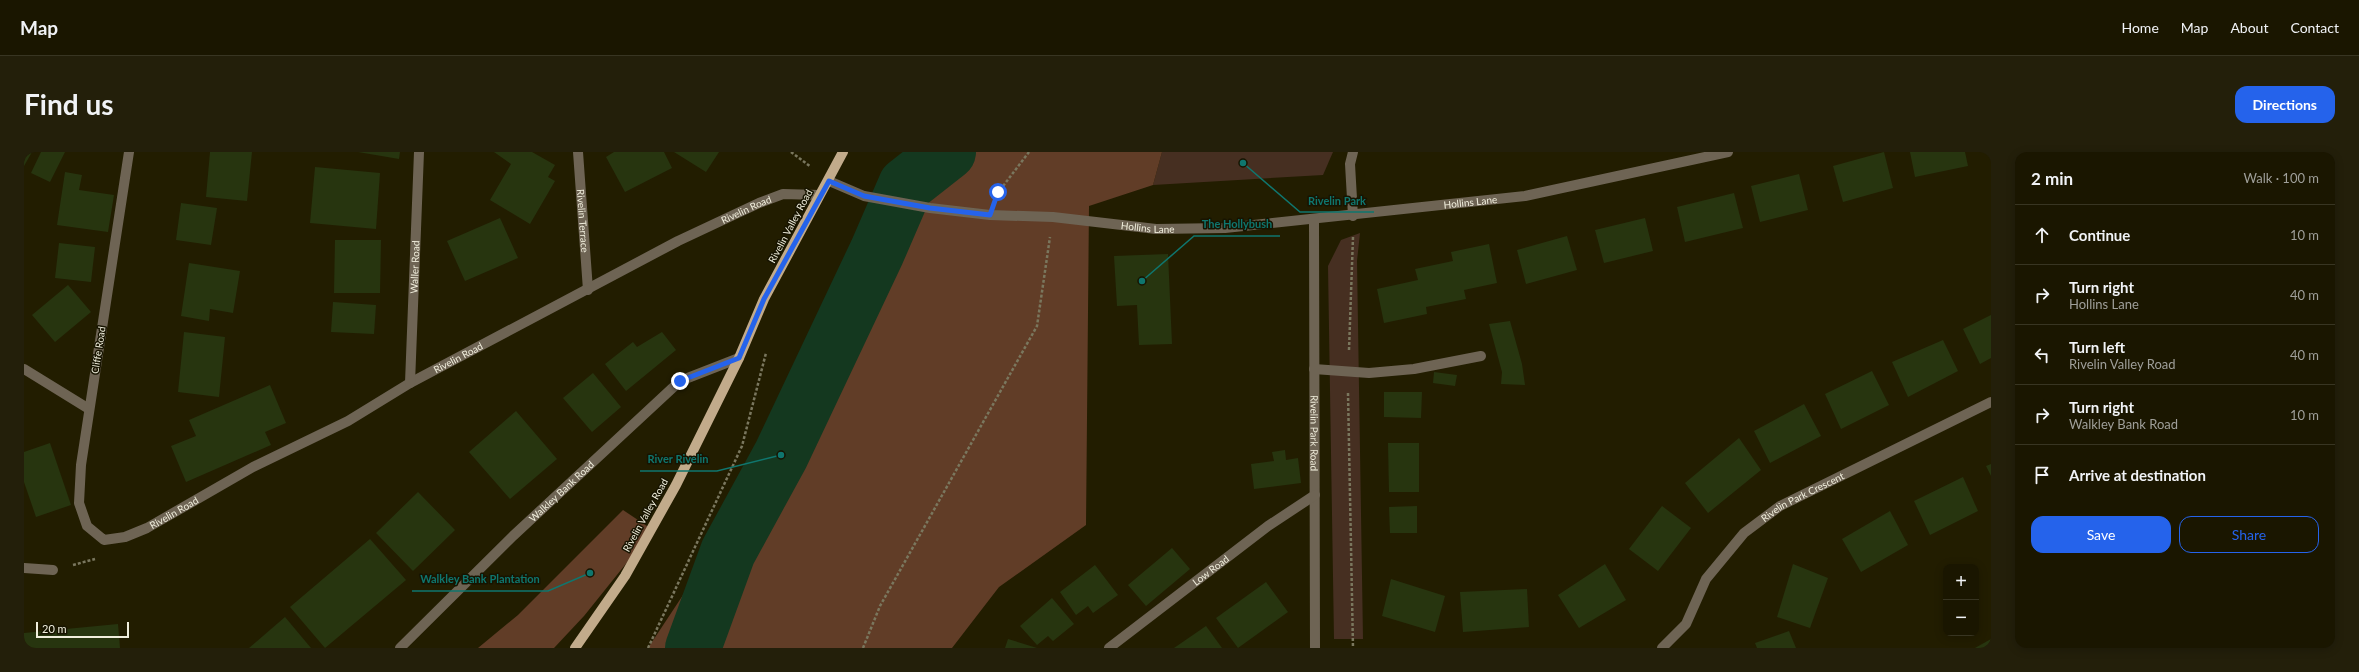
<!DOCTYPE html>
<meta charset="utf-8">
<style>
body{margin:0;font-family:Lato,sans-serif;background:#231f0a;color:#f1f3f6}
.controls{position:absolute;right:12px;bottom:12px;display:grid;overflow:hidden;border-radius:8px;box-shadow:0 2px 10px #0003}
.controls button{width:36px;height:36px;display:grid;place-items:center;padding:0;border:0;border-bottom:1px solid #383522;background:#1a1600;color:#f1f3f6;font:20px sans-serif}
.scale{position:absolute;left:12px;bottom:10px;width:93px;box-sizing:border-box;padding-left:4px;border:2px solid #f0eedc;border-top:0;font-size:11px;line-height:14px;white-space:nowrap;color:#f0eedc;-webkit-text-stroke:3px #171400;paint-order:stroke}
.stop{position:absolute;width:12px;height:12px;margin:-9px;border:3px solid #2563eb;border-radius:50%;background:#fff}
.stop.end{background:#2563eb;border-color:#fff;box-shadow:0 1px 4px #0008}
.list{margin:0;padding:0;list-style:none}
h2{display:flex;justify-content:space-between;align-items:center;height:52px;margin:0;padding:0 16px;font-size:17px}
h2 small{font-size:13px;font-weight:400;color:#9f9f99}
.list li{display:grid;grid-template-columns:26px 1fr auto;gap:12px;align-items:center;box-sizing:border-box;height:60px;padding:0 16px;border-top:1px solid #383522}
.list b{display:block;font-size:15px;white-space:nowrap}
.list p{margin:0;font-size:13px;white-space:nowrap;color:#9f9f99}
.list em{font-size:13px;font-style:normal;color:#9f9f99}
.actions{display:flex;gap:8px;padding:12px 16px}
.actions a{flex:1;padding:9px 0;border:1px solid #2563eb;border-radius:12px;text-align:center;font-size:14px;color:#2563eb}
.actions .main{background:#2563eb;color:#fff}
.icon{flex:none;width:22px;height:22px;fill:none;stroke:currentColor;stroke-width:2;stroke-linecap:round;stroke-linejoin:round}
.map{position:relative;flex:none;width:1967px;height:496px;overflow:hidden;border-radius:12px}
header{display:flex;align-items:center;gap:24px;box-sizing:border-box;height:56px;padding:0 20px;background:#1a1600;border-bottom:1px solid #383522}
header strong{font-size:19px}
nav{display:flex;gap:22px;margin-inline-start:auto;font-size:14px}
.intro{display:flex;align-items:center;justify-content:space-between;box-sizing:border-box;height:96px;padding:0 24px}
h1{margin:0;font-size:28px}
.button{padding:10px 18px;border-radius:12px;background:#2563eb;color:#fff;font-size:14px;font-weight:700}
main{display:flex;gap:24px;padding:0 24px}
aside{flex:1;background:#1a1600;border-radius:12px;box-shadow:0 2px 10px #0003}
.map>svg:first-child{display:block}
</style>
<header>
<strong>Map</strong>
<nav><a>Home</a><a>Map</a><a>About</a><a>Contact</a></nav>
</header>
<div class="intro"><h1>Find us</h1><a class="button">Directions</a></div>
<main>
<div class="map">
<svg width="1967" height="496" viewBox="0 0 1967 496">
<rect width="100%" height="100%" fill="#221d00"/>
<g fill="#462f21">
<polygon points="1138,0 1309,0 1299,23 1129,33"/>
<polygon points="1336,81 1333,109 1339,487 1310,487 1304,114 1317,88"/>
</g>
<g fill="#613d27">
<polygon points="883,0 1138,0 1129,33 1065,54 1062,373 975,435 928,496 624,496 700,381 839,112"/>
<polygon points="599,358 629,378 560,464 530,496 454,496 494,463"/>
</g>
<g fill="none" stroke-linecap="round" stroke-linejoin="round">
<polyline stroke="#14381f" stroke-width="56" points="669,496 704,400 757,303 853,100 882,33 924,0"/>
</g>
<g fill="#27350f">
<polygon points="0,0 8,0 0,14"/>
<polygon points="17,0 41,0 26,30 7,21"/>
<polygon points="186,0 228,0 223,49 182,45"/>
<polygon points="334,0 376,0 375,7"/>
<polygon points="470,0 508,0 531,13 524,25 531,29 506,72 466,48 487,12"/>
<polygon points="590,0 640,0 648,16 601,40 582,5"/>
<polygon points="650,0 695,0 682,20"/>
<polygon points="1860,0 1869,36 1819,50 1809,14"/>
<polygon points="1886,0 1941,0 1944,14 1891,25"/>
<polygon points="291,15 356,21 352,77 286,71"/>
<polygon points="41,20 58,23 55,38 90,43 84,80 33,73"/>
<polygon points="1775,22 1784,58 1736,70 1727,34"/>
<polygon points="1710,41 1719,76 1661,90 1653,55"/>
<polygon points="157,51 193,56 187,93 152,88"/>
<polygon points="476,66 494,106 441,129 423,89"/>
<polygon points="1621,66 1629,99 1580,111 1571,78"/>
<polygon points="1543,84 1553,118 1502,132 1493,98"/>
<polygon points="311,88 357,88 356,141 310,141"/>
<polygon points="35,91 71,95 67,130 31,126"/>
<polygon points="1465,92 1473,131 1440,138 1442,147 1402,155 1403,162 1360,171 1353,137 1394,128 1391,117 1429,109 1427,100"/>
<polygon points="1144,102 1148,192 1115,193 1113,153 1093,154 1090,104"/>
<polygon points="165,111 216,119 209,161 186,157 185,169 157,164"/>
<polygon points="44,133 67,160 31,190 8,163"/>
<polygon points="309,150 352,153 350,182 307,180"/>
<polygon points="1967,163 1967,206 1956,212 1939,177"/>
<polygon points="1486,169 1498,212 1501,233 1477,232 1478,220 1465,172"/>
<polygon points="160,180 201,185 195,245 154,240"/>
<polygon points="638,180 652,198 602,239 581,212 609,190 613,195"/>
<polygon points="1919,188 1934,219 1884,245 1868,210"/>
<polygon points="1848,219 1865,253 1817,277 1801,242"/>
<polygon points="1410,220 1433,223 1431,234 1409,231"/>
<polygon points="569,221 597,255 568,280 539,246"/>
<polygon points="246,233 262,271 241,280 247,293 162,330 147,294 172,284 165,268"/>
<polygon points="1360,240 1398,240 1397,266 1360,265"/>
<polygon points="1780,252 1797,284 1746,311 1730,279"/>
<polygon points="492,259 533,307 486,347 445,300"/>
<polygon points="1715,286 1737,318 1684,361 1661,331"/>
<polygon points="26,291 47,353 12,365 0,330 0,300"/>
<polygon points="1364,291 1395,291 1395,340 1365,340"/>
<polygon points="1261,298 1262,308 1274,306 1277,331 1230,337 1227,312 1250,309 1248,300"/>
<polygon points="1967,312 1967,324 1962,314"/>
<polygon points="1939,325 1954,359 1906,383 1890,349"/>
<polygon points="394,340 431,378 389,419 352,381"/>
<polygon points="1393,354 1393,381 1366,381 1365,355"/>
<polygon points="1638,354 1667,376 1634,419 1605,397"/>
<polygon points="1866,359 1884,393 1837,420 1818,387"/>
<polygon points="346,387 382,428 301,496 266,455"/>
<polygon points="1148,396 1166,417 1122,454 1104,433"/>
<polygon points="1581,412 1602,448 1555,476 1534,443"/>
<polygon points="1769,412 1804,426 1786,476 1753,465"/>
<polygon points="1071,413 1094,443 1069,461 1064,454 1052,463 1036,440"/>
<polygon points="1367,427 1421,444 1411,480 1358,464"/>
<polygon points="1242,430 1264,460 1214,496 1192,466"/>
<polygon points="1503,437 1505,475 1439,480 1436,440"/>
<polygon points="1028,446 1050,472 1029,489 1024,484 1013,493 996,474"/>
<polygon points="261,465 287,496 225,496"/>
<polygon points="94,472 96,496 0,496 0,481"/>
<polygon points="1182,474 1198,496 1150,496"/>
<polygon points="1765,479 1772,496 1733,496 1731,491"/>
<polygon points="984,487 1013,496 981,496"/>
<polygon points="1967,487 1967,496 1951,496"/>
</g>
<g fill="none" stroke-linecap="round" stroke-linejoin="round">
<g stroke="#7a775e" stroke-width="2.5" stroke-dasharray="3 2" stroke-linecap="butt">
<polyline points="767,0 787,15"/>
<polyline points="973,42 1005,0"/>
<polyline points="1325,198 1329,85"/>
<polyline points="1324,241 1329,496"/>
<polyline points="49,413 71,407"/>
<polyline points="624,496 718,294 742,201"/>
<polyline points="839,496 856,454 1013,174 1026,85"/>
</g>
<g stroke="#6e6454" stroke-width="10">
<path id="s1" d="M554,0L564,138"/>
<polyline points="1290,217 1345,221 1390,217 1457,204"/>
</g>
<g stroke="#6e6454" stroke-width="10">
<path id="s2" d="M105,0L57,313L55,351L63,374L80,388L101,385L123,376L229,315L324,269L386,231L654,89L735,51L759,42L795,43"/>
<polyline points="1329,0 1326,12 1329,64"/>
<path id="s3" d="M805,29L840,44L906,56L966,63L1029,65L1132,77L1201,76L1501,44L1704,0"/>
<path id="s4" d="M1290,67L1291,496"/>
<polyline points="0,217 65,257"/>
<path id="s5" d="M386,231L395,0"/>
<polyline points="0,416 29,418"/>
<path id="s6" d="M376,496L489,384L656,229L715,206"/>
<path id="s7" d="M1085,496L1244,374L1291,343"/>
<path id="s8" d="M1638,496L1662,472L1682,427L1720,381L1756,354L1967,250"/>
</g>
<polyline stroke="#c2ab8b" stroke-width="10" points="551,496 601,424 652,333 715,206 740,147 819,0"/>
</g>
<g fill="none" stroke-linecap="round" stroke-linejoin="round">
<polyline stroke="#2563eb" stroke-width="5" points="656,229 715,206 740,147 805,29 840,44 906,56 966,63 974,40"/>
</g>
<g text-anchor="middle" stroke-width="3" stroke-linejoin="round" paint-order="stroke">
<g font-size="10" fill="#f0eedc" stroke="#171400">
<text dy="4" stroke="none"><textPath href="#s3" startOffset="648">Hollins Lane</textPath></text>
<text dy="4" stroke="none"><textPath href="#s2" startOffset="1125">Rivelin Road</textPath></text>
<text dy="4" stroke="none"><textPath href="#s1" startOffset="69">Rivelin Terrace</textPath></text>
<text transform="translate(766 74) rotate(-62)" y="4">Rivelin Valley Road</text>
<text dy="4" stroke="none"><textPath href="#s3" startOffset="324">Hollins Lane</textPath></text>
<text dy="4" stroke="none"><textPath href="#s5" startOffset="116">Waller Road</textPath></text>
<text transform="translate(74 198) rotate(-81)" y="4">Cliffe Road</text>
<text dy="4" stroke="none"><textPath href="#s2" startOffset="801">Rivelin Road</textPath></text>
<text dy="4" stroke="none"><textPath href="#s4" startOffset="214">Rivelin Park Road</textPath></text>
<text dy="4" stroke="none"><textPath href="#s6" startOffset="225">Walkley Bank Road</textPath></text>
<text dy="4" stroke="none"><textPath href="#s8" startOffset="212">Rivelin Park Crescent</textPath></text>
<text dy="4" stroke="none"><textPath href="#s2" startOffset="477">Rivelin Road</textPath></text>
<text transform="translate(621 363) rotate(-61)" y="4">Rivelin Valley Road</text>
<text dy="4" stroke="none"><textPath href="#s7" startOffset="128">Low Road</textPath></text>
</g>
</g>
<path fill="none" stroke="#0f766e" stroke-width="1.5" d="M1219 11L1276 60H1350M1118 129L1170 84H1256M757 303L693 319H616M566 421L524 439H388"/>
<g fill="#0f766e" stroke="#171400" stroke-width="1.5">
<circle cx="1219" cy="11" r="4"/>
<circle cx="1118" cy="129" r="4"/>
<circle cx="757" cy="303" r="4"/>
<circle cx="566" cy="421" r="4"/>
</g>
<g font-size="11" text-anchor="middle" font-weight="bold" fill="#0f766e" stroke="#171400" stroke-width="3" stroke-linejoin="round" paint-order="stroke">
<text x="1313" y="53">Rivelin Park</text>
<text x="1213" y="76">The Hollybush</text>
<text x="654" y="311">River Rivelin</text>
<text x="456" y="431">Walkley Bank Plantation</text>
</g>
</svg>
<div class="controls">
<button>+</button>
<button>−</button>
</div>
<div class="scale">20 m</div>
<div class="stop" style="left:974px;top:40px"></div>
<div class="stop end" style="left:656px;top:229px"></div>
</div>
<aside>
<h2>2 min<small>Walk · 100 m</small></h2>
<ul class="list">
<li><svg class="icon" aria-label="ahead" viewBox="0 0 24 24"><path d="M12 20V5M6 11l6-6 6 6"/></svg><div><b>Continue</b></div><em>10 m</em></li>
<li><svg class="icon" aria-label="right" viewBox="0 0 24 24"><path d="M7 20v-9h11M14 6l5 5-5 5"/></svg><div><b>Turn right</b><p>Hollins Lane</p></div><em>40 m</em></li>
<li><svg class="icon" aria-label="left" viewBox="0 0 24 24"><path d="M17 20v-9H6M10 6l-5 5 5 5"/></svg><div><b>Turn left</b><p>Rivelin Valley Road</p></div><em>40 m</em></li>
<li><svg class="icon" aria-label="right" viewBox="0 0 24 24"><path d="M7 20v-9h11M14 6l5 5-5 5"/></svg><div><b>Turn right</b><p>Walkley Bank Road</p></div><em>10 m</em></li>
<li><svg class="icon" aria-label="arrive" viewBox="0 0 24 24"><path d="M6 21V4h12l-3 4 3 4H6"/></svg><div><b>Arrive at destination</b></div></li>
</ul>
<div class="actions"><a class="main">Save</a><a>Share</a></div>
</aside>
</main>
